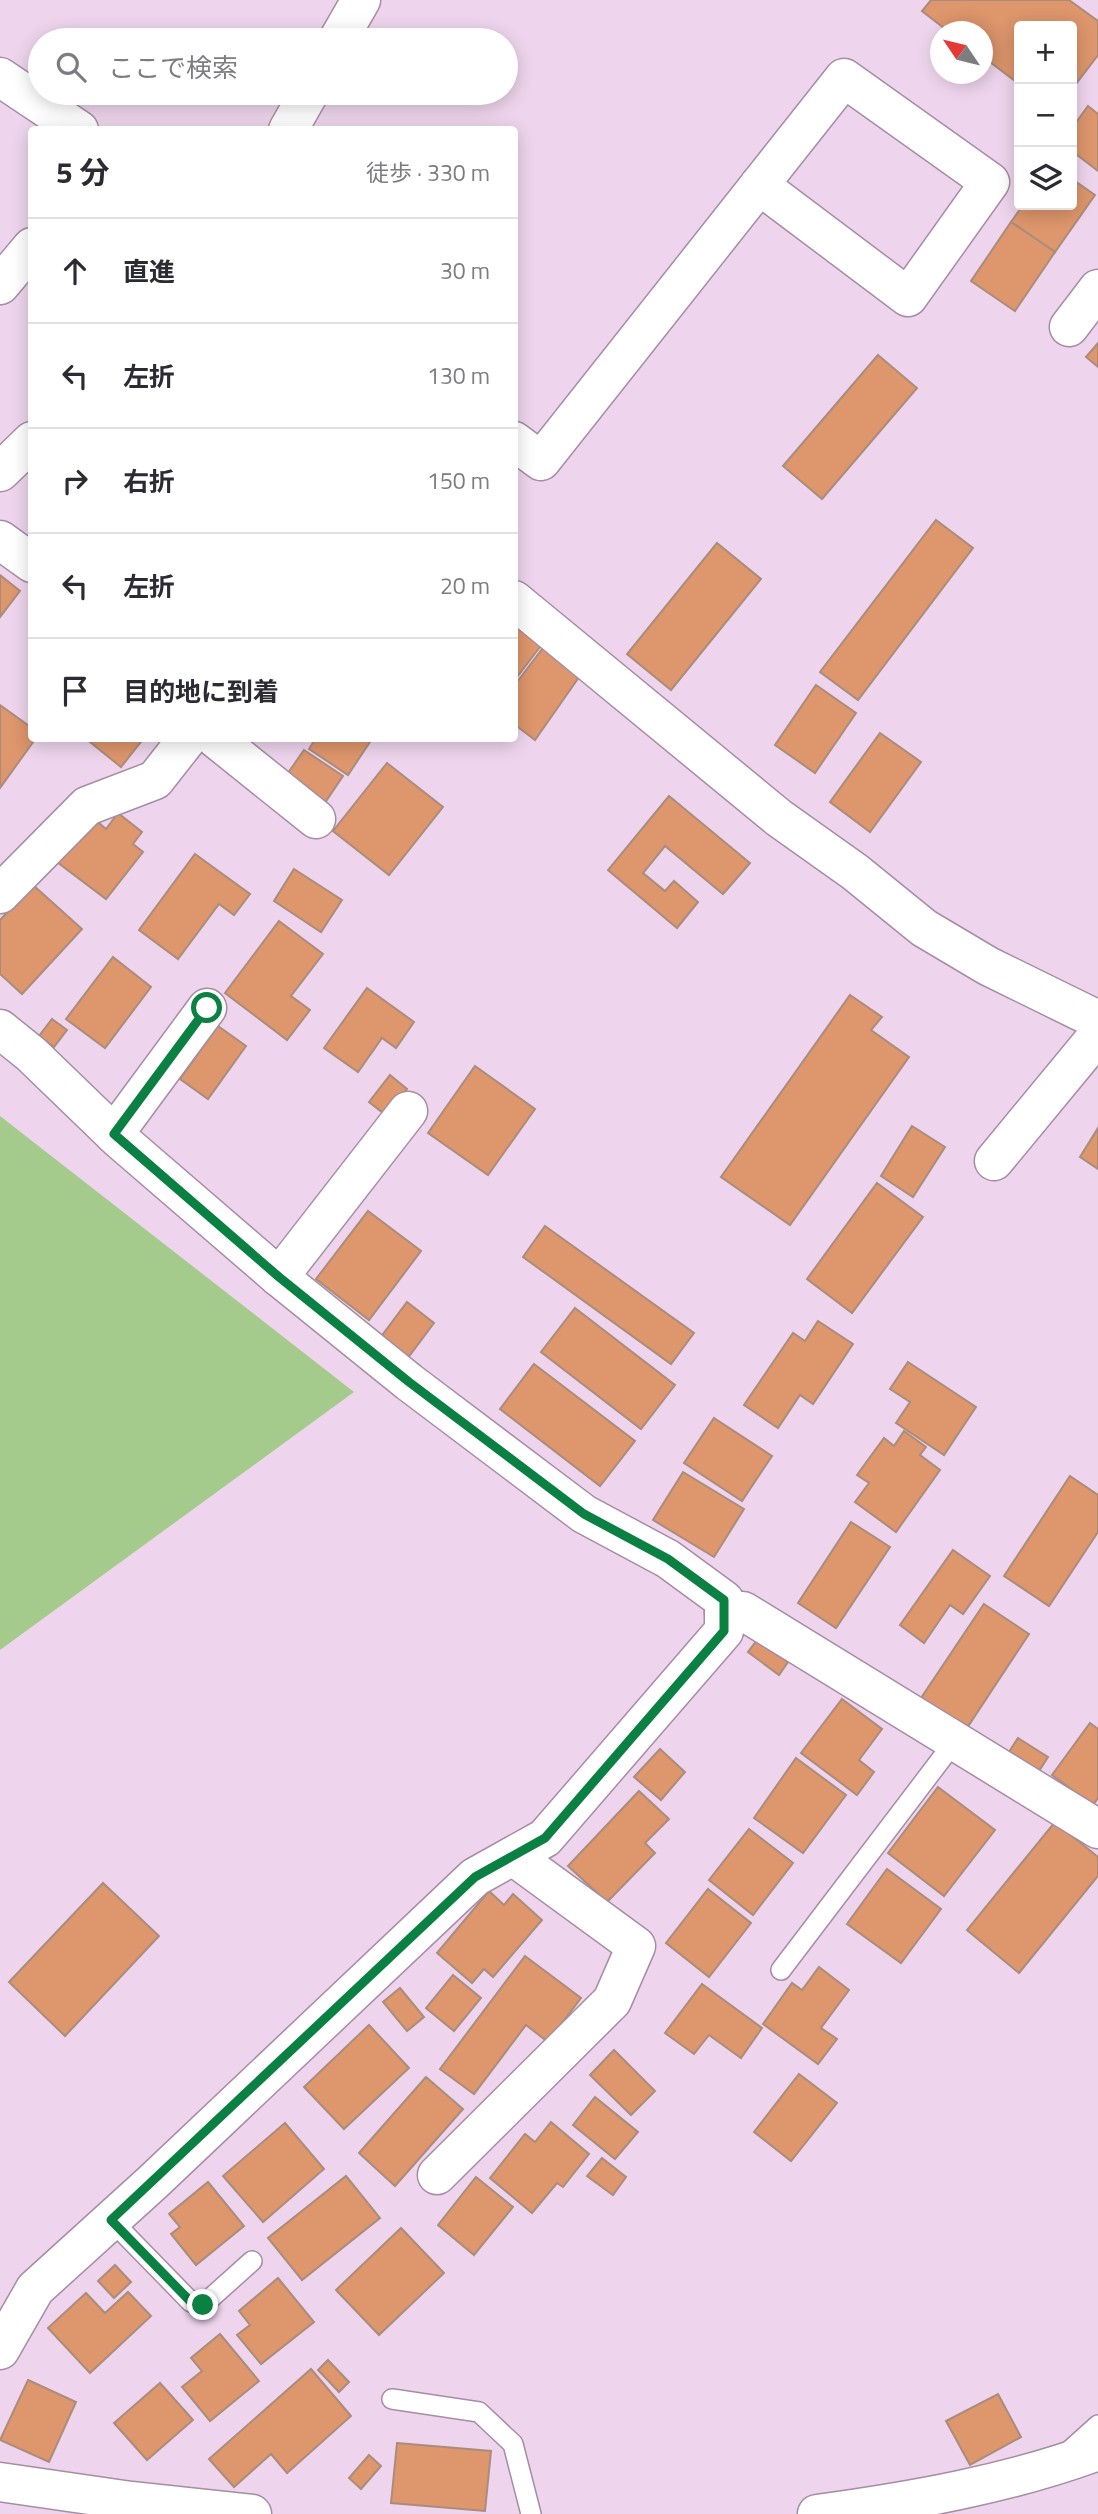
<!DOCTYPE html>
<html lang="ja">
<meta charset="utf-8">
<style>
body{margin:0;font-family:"Titillium Web","Noto Sans JP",sans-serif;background:#f7f7f7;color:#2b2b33}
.controls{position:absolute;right:21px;top:21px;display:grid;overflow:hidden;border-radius:7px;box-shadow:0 4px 18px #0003}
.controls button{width:63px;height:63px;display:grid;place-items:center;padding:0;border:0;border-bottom:2px solid #e1e1e2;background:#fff;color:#2b2b33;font:35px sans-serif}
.compass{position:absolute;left:930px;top:21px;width:63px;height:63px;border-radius:50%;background:#fff;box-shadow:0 4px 18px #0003;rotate:305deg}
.stop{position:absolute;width:21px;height:21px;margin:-16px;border:5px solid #0b8043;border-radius:50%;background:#fff}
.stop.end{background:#0b8043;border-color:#fff;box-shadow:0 2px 7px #0008}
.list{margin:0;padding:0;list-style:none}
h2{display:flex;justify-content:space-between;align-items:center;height:91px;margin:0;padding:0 28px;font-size:30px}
h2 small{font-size:23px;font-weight:400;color:#7c7c81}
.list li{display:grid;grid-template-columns:46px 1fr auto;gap:21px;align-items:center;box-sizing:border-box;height:105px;padding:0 28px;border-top:2px solid #e1e1e2}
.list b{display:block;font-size:26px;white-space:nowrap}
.list em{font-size:23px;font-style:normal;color:#7c7c81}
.icon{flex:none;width:38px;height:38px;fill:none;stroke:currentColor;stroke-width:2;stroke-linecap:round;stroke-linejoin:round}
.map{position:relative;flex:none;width:1098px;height:2514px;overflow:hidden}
.search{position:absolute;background:#fff;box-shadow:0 4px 18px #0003;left:28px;top:28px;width:490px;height:77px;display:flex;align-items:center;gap:18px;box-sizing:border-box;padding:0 24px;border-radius:38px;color:#7c7c81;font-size:26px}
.panel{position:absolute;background:#fff;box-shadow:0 4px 18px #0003;left:28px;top:126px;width:490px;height:616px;border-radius:7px}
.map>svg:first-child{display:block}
</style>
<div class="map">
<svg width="1098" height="2514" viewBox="0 0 1098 2514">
<rect width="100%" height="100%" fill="#eed5ed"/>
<polygon fill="#a4cb8c" points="0,1116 354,1392 0,1650"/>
<g fill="#de966c" stroke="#aa8c7c" stroke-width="2">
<polygon points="931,0 1069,0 1098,21 1098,55 1072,89 1072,26 1019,26 1019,84 982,56 982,32 949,32 922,11"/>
<polygon points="1088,106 1098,114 1098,171 1072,151 1072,128"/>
<polygon points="1072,179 1095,195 1055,252 1011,222 1023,205 1072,205"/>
<polygon points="1011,222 1055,252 1015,311 971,281"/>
<polygon points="1098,343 1098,367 1086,357"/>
<polygon points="878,355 917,388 822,499 783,466"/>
<polygon points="936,520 973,548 858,700 820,672"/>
<polygon points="717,543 761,579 671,690 627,654"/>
<polygon points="0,575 20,591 0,617"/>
<polygon points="514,613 546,639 514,681"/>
<polygon points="549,640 584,670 535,740 514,724 514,686"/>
<polygon points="816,685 856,713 815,773 775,745"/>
<polygon points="0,705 32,728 32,738 36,738 0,788"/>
<polygon points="880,733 921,762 870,832 830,802"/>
<polygon points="85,738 144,738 121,767"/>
<polygon points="316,738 366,738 370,742 348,775 309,749"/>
<polygon points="304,750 343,776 320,810 281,783"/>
<polygon points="387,763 443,807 389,875 333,831"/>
<polygon points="669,796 750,863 723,894 665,846 643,873 665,891 674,881 698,902 677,928 608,870"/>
<polygon points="118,813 142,832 133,844 143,852 106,899 57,862 92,817 106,829"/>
<polygon points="195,854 250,894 234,915 219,904 178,959 139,930"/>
<polygon points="294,869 342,900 321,932 274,901"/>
<polygon points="33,885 82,929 22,994 0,974 0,920"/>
<polygon points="279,921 323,954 291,996 310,1010 287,1040 225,993"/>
<polygon points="113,957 151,987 105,1048 66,1019"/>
<polygon points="367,988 414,1022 396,1048 382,1038 358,1072 324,1048"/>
<polygon points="850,995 882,1017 871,1030 909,1057 790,1225 721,1177"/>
<polygon points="52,1019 67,1030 54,1047 39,1036"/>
<polygon points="218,1026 246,1046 208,1099 180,1079"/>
<polygon points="475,1066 535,1109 488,1175 428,1133"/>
<polygon points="390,1075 407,1089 387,1116 369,1102"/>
<polygon points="912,1126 945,1147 913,1197 881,1176"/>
<polygon points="1098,1128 1098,1169 1080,1157"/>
<polygon points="877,1183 923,1217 852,1313 807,1279"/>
<polygon points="368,1211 421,1251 369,1320 316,1279"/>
<polygon points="545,1226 694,1333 671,1364 523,1257"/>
<polygon points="407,1302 434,1323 407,1359 380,1338"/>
<polygon points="575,1308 675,1385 641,1429 541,1352"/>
<polygon points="818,1321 853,1344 813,1404 800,1395 778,1428 744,1405 793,1333 805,1341"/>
<polygon points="908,1362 976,1407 944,1455 896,1423 910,1402 890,1389"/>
<polygon points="534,1364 635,1441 600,1486 500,1409"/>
<polygon points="714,1418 772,1456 742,1501 684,1463"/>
<polygon points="904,1431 926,1447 920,1455 940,1470 896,1532 855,1502 869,1483 857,1475 884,1438 894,1446"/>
<polygon points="683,1472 744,1509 714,1557 653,1520"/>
<polygon points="1070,1476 1098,1495 1098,1532 1049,1606 1004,1576"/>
<polygon points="851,1522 890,1547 836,1628 798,1603"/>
<polygon points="953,1550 990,1576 963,1614 950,1605 924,1643 900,1625"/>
<polygon points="984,1604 1029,1634 963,1734 917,1704"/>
<polygon points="757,1640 788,1662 779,1675 748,1652"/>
<polygon points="842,1699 882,1729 859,1760 874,1772 857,1795 801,1753"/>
<polygon points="1090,1723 1098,1729 1098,1798 1093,1805 1052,1775"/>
<polygon points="1018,1738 1048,1757 1039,1771 1009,1752"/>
<polygon points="660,1749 685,1772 661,1800 634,1777"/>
<polygon points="796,1758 846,1795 803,1853 754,1818"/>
<polygon points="938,1787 995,1830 944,1896 888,1853"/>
<polygon points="639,1791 669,1819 645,1843 655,1853 607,1902 568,1866"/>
<polygon points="1055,1822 1098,1857 1098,1876 1019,1973 967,1930"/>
<polygon points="749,1829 793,1863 753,1915 709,1880"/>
<polygon points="887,1869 941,1909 901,1963 847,1924"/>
<polygon points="103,1883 159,1936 65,2036 9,1982"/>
<polygon points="708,1889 751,1923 709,1977 666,1943"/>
<polygon points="489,1891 504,1905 513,1894 542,1920 493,1977 484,1969 472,1983 437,1953"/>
<polygon points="525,1956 581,1998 548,2042 526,2025 474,2094 440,2069"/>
<polygon points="819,1967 849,1990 821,2028 837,2039 818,2064 763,2024 792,1983 802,1990"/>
<polygon points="453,1975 481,1998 454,2031 426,2008"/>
<polygon points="702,1984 762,2028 741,2058 709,2035 694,2054 665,2033"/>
<polygon points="400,1988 424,2017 407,2031 383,2002"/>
<polygon points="369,2025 409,2068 344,2129 304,2087"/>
<polygon points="614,2050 655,2091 631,2115 590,2075"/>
<polygon points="799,2074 837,2103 791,2161 754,2132"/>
<polygon points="426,2077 463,2109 395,2186 359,2153"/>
<polygon points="595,2097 638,2132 615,2159 573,2125"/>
<polygon points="551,2122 589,2154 563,2187 557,2183 532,2213 490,2178 525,2134 535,2142"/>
<polygon points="285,2123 324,2169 263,2222 223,2176"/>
<polygon points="602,2158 626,2177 613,2195 587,2176"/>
<polygon points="346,2176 380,2218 302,2280 268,2238"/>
<polygon points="476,2177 513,2207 474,2255 438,2225"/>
<polygon points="208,2182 244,2226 196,2265 171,2234 180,2227 169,2214"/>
<polygon points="401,2228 444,2273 379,2335 336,2290"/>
<polygon points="115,2265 131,2282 114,2298 98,2281"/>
<polygon points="278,2278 314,2322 261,2364 237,2335 250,2325 239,2311"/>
<polygon points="128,2292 151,2316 90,2373 48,2328 86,2293 105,2313"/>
<polygon points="220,2334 259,2381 210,2421 182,2387 202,2371 191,2358"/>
<polygon points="328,2360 349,2382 339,2392 318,2370"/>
<polygon points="311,2369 351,2416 287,2473 271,2454 234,2487 209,2459"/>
<polygon points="28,2380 76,2402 49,2462 0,2440"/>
<polygon points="160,2383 193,2420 147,2460 114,2423"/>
<polygon points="998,2394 1021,2437 970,2465 946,2421"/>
<polygon points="397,2443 491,2451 485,2511 391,2503"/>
<polygon points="369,2455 381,2466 361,2489 349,2478"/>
</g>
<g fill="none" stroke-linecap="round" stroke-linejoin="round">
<g stroke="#a58da4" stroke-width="22">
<g id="service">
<polyline points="781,1970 955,1741"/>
<polyline points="111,2220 191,2302 203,2305 252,2261"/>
<polyline points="392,2399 479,2412 513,2444 531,2514"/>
<polyline points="1068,2452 1098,2425"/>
</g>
</g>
<g stroke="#a58da4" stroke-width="41">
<g id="minor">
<polyline points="338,40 361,0"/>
<polyline points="0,77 79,130"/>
<polyline points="288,130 309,93"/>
<polyline points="0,285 32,247"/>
<polyline points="1069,327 1098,289"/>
<polyline points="514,441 541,461 844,78 990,182 908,297 759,185"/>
<polyline points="0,472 32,441"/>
<polyline points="0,540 32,563"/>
<polyline points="514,600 779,818 855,872 924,928 988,966 1098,1020"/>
<polyline points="215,738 316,819"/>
<polyline points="0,894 87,806 155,780 188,738"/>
<polyline points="0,1029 31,1054 119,1139 279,1277 409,1382 584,1514 668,1559 724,1600 724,1631 545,1838 475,1877 153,2182 35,2289 0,2350"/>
<polyline points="114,1134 207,1008"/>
<polyline points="994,1161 1098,1035"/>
<polyline points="279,1277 408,1111"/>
<polyline points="724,1612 743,1611 1098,1829"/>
<polyline points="437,2175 612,2001 636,1946 513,1856"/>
<polyline points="0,2482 131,2501 252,2514"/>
<path d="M817,2514C912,2501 1009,2484 1098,2451"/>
</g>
</g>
<use href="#service" stroke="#fff" stroke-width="19"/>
<use href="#minor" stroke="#fff" stroke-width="38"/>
</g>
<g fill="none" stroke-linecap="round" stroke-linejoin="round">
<polyline stroke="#0b8043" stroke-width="9" points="203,2305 191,2302 111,2220 475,1877 545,1838 724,1631 724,1600 668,1559 584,1514 409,1382 279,1277 114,1134 207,1008"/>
</g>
</svg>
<div class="controls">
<button>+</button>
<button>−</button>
<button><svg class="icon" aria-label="layers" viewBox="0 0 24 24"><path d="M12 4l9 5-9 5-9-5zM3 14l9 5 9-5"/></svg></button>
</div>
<svg class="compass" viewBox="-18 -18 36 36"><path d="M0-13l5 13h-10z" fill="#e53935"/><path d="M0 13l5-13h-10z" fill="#7c7c81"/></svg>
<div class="stop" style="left:207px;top:1008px"></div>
<div class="stop end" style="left:203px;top:2305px"></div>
<div class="search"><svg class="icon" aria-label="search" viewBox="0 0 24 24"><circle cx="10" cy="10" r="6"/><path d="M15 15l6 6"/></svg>ここで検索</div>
<section class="panel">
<h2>5 分<small>徒歩 · 330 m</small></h2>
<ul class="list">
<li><svg class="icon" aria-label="ahead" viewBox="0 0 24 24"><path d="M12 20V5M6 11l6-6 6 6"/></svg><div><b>直進</b></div><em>30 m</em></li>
<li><svg class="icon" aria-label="left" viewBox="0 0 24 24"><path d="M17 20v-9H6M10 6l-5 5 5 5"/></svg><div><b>左折</b></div><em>130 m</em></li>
<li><svg class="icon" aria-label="right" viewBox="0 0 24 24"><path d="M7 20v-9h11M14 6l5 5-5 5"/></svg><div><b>右折</b></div><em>150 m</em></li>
<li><svg class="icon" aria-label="left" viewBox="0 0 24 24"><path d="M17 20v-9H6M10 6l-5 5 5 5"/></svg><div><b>左折</b></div><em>20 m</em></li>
<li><svg class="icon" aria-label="arrive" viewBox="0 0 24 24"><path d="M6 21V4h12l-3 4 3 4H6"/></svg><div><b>目的地に到着</b></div></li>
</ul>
</section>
</div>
